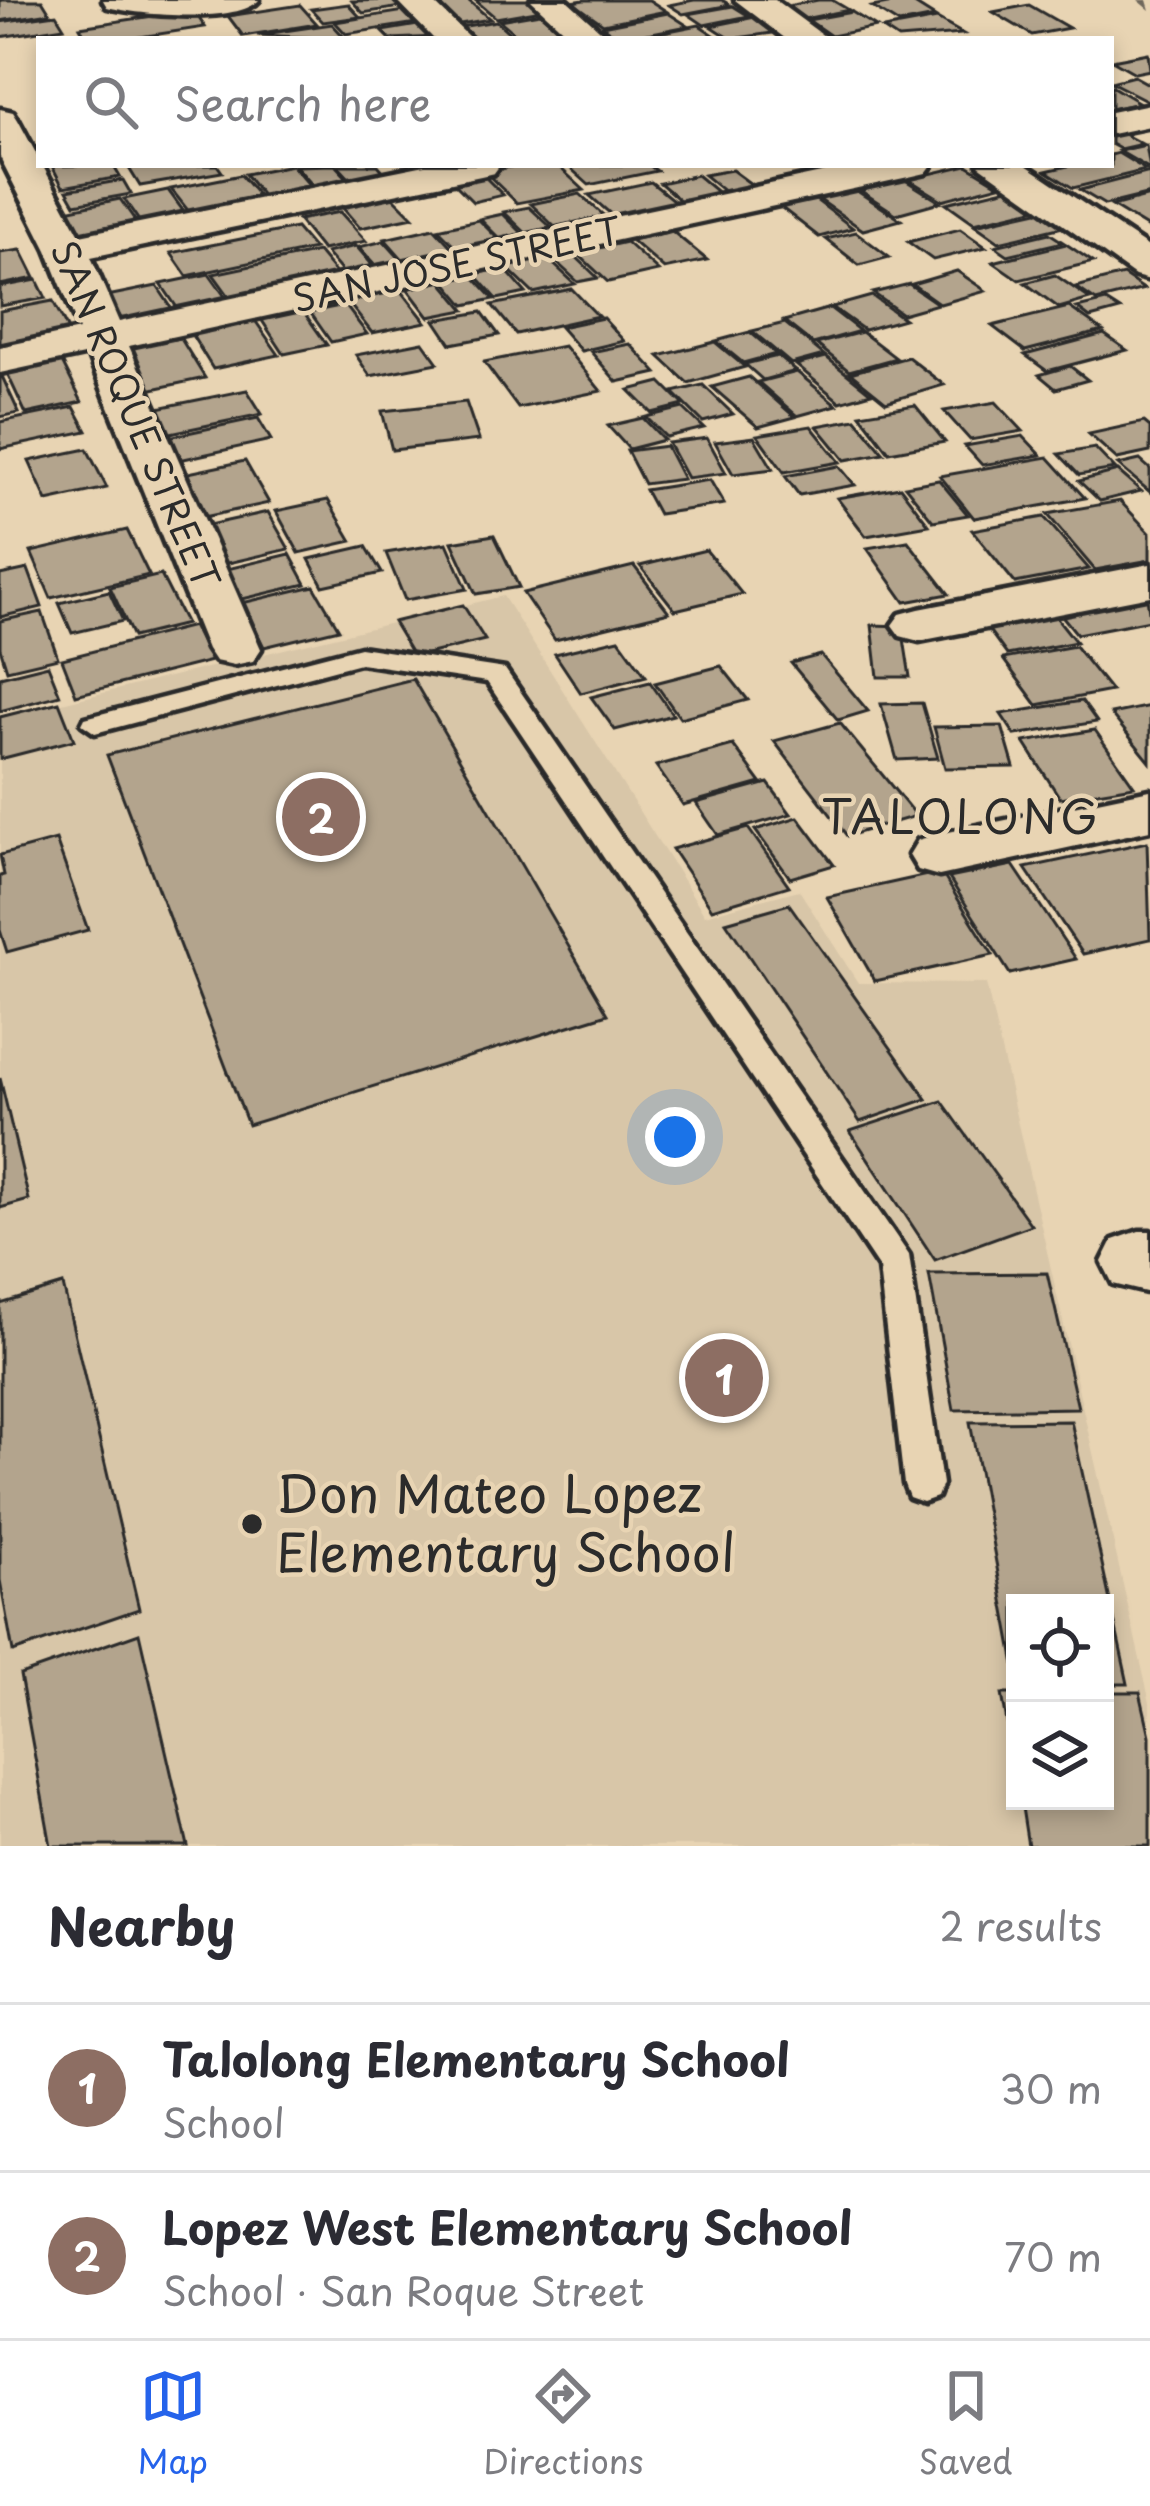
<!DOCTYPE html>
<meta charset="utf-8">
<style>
body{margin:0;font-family:"Playpen Sans",sans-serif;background:#f2f2f3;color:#2b2b33}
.controls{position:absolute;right:36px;bottom:36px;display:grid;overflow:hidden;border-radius:0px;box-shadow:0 6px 18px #0003}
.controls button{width:108px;height:108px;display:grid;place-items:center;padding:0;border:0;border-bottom:3px solid #e1e1e2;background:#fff;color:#2b2b33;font:60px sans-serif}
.you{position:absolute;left:675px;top:1137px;width:42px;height:42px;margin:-30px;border:9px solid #fff;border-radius:50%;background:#1a73e8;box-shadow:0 0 0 18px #1a73e833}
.badge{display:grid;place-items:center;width:78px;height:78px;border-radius:50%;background:#2563eb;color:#fff;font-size:39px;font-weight:700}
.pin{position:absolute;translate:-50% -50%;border:6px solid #fff;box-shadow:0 3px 12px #0006}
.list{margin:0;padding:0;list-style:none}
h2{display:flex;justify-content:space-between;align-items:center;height:156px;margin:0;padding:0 48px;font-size:51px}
h2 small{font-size:39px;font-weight:400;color:#7c7c81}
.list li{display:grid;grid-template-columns:78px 1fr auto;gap:36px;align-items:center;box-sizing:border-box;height:168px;padding:0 48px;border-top:3px solid #e1e1e2}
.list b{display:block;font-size:45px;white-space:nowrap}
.list p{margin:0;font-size:39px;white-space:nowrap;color:#7c7c81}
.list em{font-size:39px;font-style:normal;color:#7c7c81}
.icon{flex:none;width:66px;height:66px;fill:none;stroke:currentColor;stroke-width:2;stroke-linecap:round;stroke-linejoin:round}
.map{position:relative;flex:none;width:1150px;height:1846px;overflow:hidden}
.search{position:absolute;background:#fff;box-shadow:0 6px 18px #0003;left:36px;right:36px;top:36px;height:132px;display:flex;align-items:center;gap:30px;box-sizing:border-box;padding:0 42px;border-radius:0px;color:#7c7c81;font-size:45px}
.sheet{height:492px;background:#fff}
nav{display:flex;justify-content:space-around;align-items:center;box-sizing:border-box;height:168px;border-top:3px solid #e1e1e2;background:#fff;font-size:33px;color:#7c7c81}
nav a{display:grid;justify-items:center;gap:6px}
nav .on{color:#2563eb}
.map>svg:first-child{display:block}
</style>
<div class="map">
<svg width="1150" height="1846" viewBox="0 0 1150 1846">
<rect width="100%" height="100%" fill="#e8d4b3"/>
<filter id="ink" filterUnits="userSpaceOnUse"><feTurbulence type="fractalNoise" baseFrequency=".00833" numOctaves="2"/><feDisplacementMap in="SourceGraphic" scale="24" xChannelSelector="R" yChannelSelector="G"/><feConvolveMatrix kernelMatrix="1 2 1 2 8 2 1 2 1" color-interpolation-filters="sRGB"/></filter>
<g filter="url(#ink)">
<path fill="#d8c6a8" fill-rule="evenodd" d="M503,596L705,915L799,890L858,983L986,984L1150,1703V1846H0V718ZM1015,1603H1105V1801H1015Z"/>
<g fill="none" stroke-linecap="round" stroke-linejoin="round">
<polygon fill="#6f685c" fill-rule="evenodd" points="1138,0 1147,0 1150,10"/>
</g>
<g fill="#b3a48d" stroke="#2b2b2b" stroke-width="3">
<polygon points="0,0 42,0 50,13 0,21"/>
<polygon points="401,0 407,6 363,13 352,1"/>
<polygon points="468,0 490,19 460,24 434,1"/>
<polygon points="475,0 529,0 542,10 496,18"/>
<polygon points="584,0 649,0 666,11 603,24 572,2"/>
<polygon points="694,0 722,0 730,5 683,14 669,5"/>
<polygon points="818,0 832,0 849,10 804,19 783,7"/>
<polygon points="908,0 935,17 899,24 872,7"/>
<polygon points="348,4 360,17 323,22 311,9"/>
<polygon points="300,5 317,24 243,36 228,16"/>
<polygon points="1029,5 1069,28 1032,35 993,12"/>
<polygon points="733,6 749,16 704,25 688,14"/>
<polygon points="193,10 205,27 127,39 87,39 80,27"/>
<polygon points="411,10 423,22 346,34 335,22"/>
<polygon points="852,12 876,27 831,36 808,20"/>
<polygon points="540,13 561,31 520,38 499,20"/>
<polygon points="668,13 688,26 621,39 602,26"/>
<polygon points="56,14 64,27 0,37 0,22"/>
<polygon points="755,17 779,32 731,39 711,26"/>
<polygon points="937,19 963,34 898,39 883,29"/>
<polygon points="496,21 516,39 466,39 454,28"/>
<polygon points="332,24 346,39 257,35"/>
<polygon points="424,24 437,37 390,39 382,31"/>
<polygon points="699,25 720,39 628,39"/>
<polygon points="1148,53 1150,70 1135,73 1112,60"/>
<polygon points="1134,76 1150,85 1150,102 1111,82"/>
<polygon points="1111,86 1140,103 1111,109"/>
<polygon points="1118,131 1142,144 1120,149 1111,144 1111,132"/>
<polygon points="1146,145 1150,169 1119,151"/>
<polygon points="1118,153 1146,170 1073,188 1046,171 1072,165 1111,165 1111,155"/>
<polygon points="113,165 120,177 63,187 52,166"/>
<polygon points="127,165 217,165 222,172 140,186"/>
<polygon points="292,165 312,188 263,197 245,174"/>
<polygon points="335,165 349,180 314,187 296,166"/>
<polygon points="337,165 378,165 386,174 351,180"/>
<polygon points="520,165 557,165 584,190 517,203 485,172"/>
<polygon points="567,165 649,165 657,171 589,185"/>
<polygon points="967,165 1000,185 942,200 908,179"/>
<polygon points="732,170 755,187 726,193 704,175"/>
<polygon points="1150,172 1150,194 1105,205 1080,190"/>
<polygon points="481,173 503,195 473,202 450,179"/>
<polygon points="241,175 261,199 190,213 171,189"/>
<polygon points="697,175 721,195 683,203 660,183"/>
<polygon points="902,178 940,202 896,214 858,189"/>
<polygon points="123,180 131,194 75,204 67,190"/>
<polygon points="651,182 678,204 614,217 589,195"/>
<polygon points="1008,188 1038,208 974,223 946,203"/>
<polygon points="854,189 901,220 863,230 817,198"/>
<polygon points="168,190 187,216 142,225 124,199"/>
<polygon points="580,194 610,221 559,231 531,204"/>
<polygon points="1150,196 1150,229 1112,206"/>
<polygon points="393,197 413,217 360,228 342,207"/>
<polygon points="812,197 853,228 819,237 778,205"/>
<polygon points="120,199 139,226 83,237 66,210"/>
<polygon points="529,207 555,231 529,236 504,212"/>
<polygon points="1042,210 1067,226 999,242 975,225"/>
<polygon points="340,212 366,241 322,250 298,220"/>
<polygon points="503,214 526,237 503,242 480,219"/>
<polygon points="479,220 502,243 461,252 438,229"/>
<polygon points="296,228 314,249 187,276 171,253"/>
<polygon points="434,228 458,254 408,265 385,239"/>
<polygon points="960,229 986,247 933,260 908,242"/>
<polygon points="672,231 707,260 664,269 631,240"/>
<polygon points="856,232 889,257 859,265 826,239"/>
<polygon points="1049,233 1063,242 1008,255 995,246"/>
<polygon points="384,241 402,261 377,267 359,247"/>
<polygon points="626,242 658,271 608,282 577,253"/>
<polygon points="1066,244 1093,262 1019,280 993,262"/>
<polygon points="356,246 374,267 344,274 326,253"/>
<polygon points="21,250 35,278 0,285 0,253"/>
<polygon points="318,252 338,276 231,299 213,274"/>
<polygon points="571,252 598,278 578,282 551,257"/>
<polygon points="547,258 575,284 533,293 506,267"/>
<polygon points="504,268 526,293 497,299 475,274"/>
<polygon points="957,271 986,291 940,304 912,284"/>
<polygon points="209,274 227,299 178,309 161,284"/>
<polygon points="472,275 494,299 465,305 444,280"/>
<polygon points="1055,275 1090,299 1059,308 1025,283"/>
<polygon points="1123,275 1144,289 1096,301 1076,287"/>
<polygon points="37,280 46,298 0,306 0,287"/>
<polygon points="441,281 465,310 429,317 407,288"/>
<polygon points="909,284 938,304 902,314 873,293"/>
<polygon points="157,286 173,310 123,321 107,296"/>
<polygon points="572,289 598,316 516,334 492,305"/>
<polygon points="401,290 426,322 372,333 347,301"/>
<polygon points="872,296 904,319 864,330 832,307"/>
<polygon points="53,301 69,332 0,346 0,311"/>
<polygon points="1106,301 1120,310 1090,318 1077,308"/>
<polygon points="345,305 367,334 331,342 310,312"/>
<polygon points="1069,307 1103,331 1025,351 992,326"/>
<polygon points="830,308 860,331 813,344 784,321"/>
<polygon points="303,311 327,345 284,354 261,319"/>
<polygon points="482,312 499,335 451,344 435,320"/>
<polygon points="603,318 624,341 581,351 560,327"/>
<polygon points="254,319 279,355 213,369 190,332"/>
<polygon points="785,323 824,355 791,364 752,331"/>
<polygon points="750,332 776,354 743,363 716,341"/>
<polygon points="862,332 896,358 849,371 816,344"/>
<polygon points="178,334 205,378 143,391 117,347"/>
<polygon points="1104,334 1127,350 1047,371 1025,355"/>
<polygon points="423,342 438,363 370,376 356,355"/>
<polygon points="715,342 745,367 688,383 659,356"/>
<polygon points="630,344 657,373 617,382 591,352"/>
<polygon points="564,346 601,391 518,408 484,362"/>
<polygon points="778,356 796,371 763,380 745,364"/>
<polygon points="826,357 871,393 840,402 796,365"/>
<polygon points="908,357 944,385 886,402 850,373"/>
<polygon points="62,362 82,402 26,414 7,373"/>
<polygon points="1070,366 1088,380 1056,389 1039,375"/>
<polygon points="797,372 837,405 797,416 758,382"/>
<polygon points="0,374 1,374 19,413 0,417"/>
<polygon points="749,377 795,417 758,427 712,387"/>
<polygon points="661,382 684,405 652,413 629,390"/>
<polygon points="703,385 733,414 703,422 673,392"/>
<polygon points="247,390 262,414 151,437 138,412"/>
<polygon points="466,402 479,440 392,450 382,411"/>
<polygon points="996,402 1023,431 970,440 944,411"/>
<polygon points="915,405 945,442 889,452 860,414"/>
<polygon points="74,407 87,431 0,449 0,422"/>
<polygon points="683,408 704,428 666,437 646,417"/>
<polygon points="258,418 271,440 170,462 159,439"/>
<polygon points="643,418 664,440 629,449 608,426"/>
<polygon points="856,419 884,453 845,460 817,426"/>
<polygon points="1144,422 1150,427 1150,452 1117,459 1089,434"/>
<polygon points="811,426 840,462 784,472 757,435"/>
<polygon points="1023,436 1041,455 982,465 965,446"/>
<polygon points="754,437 773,469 733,474 715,442"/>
<polygon points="707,438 726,473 687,478 668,443"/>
<polygon points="666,446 683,479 644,484 627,451"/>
<polygon points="1095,448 1115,469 1079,475 1059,454"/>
<polygon points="87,449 107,488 47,501 29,461"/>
<polygon points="1048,457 1085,498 974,518 940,476"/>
<polygon points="1140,460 1150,469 1150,492 1118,465"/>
<polygon points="245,461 269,503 195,519 174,476"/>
<polygon points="839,466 855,485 799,495 785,476"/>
<polygon points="1118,471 1141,491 1100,501 1079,481"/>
<polygon points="710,480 724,504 658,514 645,490"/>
<polygon points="939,480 968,515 933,521 905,486"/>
<polygon points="900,487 929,525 866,536 837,498"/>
<polygon points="328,500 352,541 299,553 276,511"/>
<polygon points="1120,501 1150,533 1150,560 1095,570 1047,514"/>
<polygon points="268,512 289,549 224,564 204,526"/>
<polygon points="1044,517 1089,569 1015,583 972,530"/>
<polygon points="127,530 149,575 51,598 31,552"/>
<polygon points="494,535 519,587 476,594 452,542"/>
<polygon points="908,541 949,594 905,602 867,548"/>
<polygon points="447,543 467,589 405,600 386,553"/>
<polygon points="366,546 382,573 323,586 309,559"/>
<polygon points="706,550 742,594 675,610 640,566"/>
<polygon points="290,554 306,584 238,600 223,570"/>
<polygon points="634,566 669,612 555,640 523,593"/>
<polygon points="28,569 42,607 0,617 0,575"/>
<polygon points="161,575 186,624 133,637 110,587"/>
<polygon points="314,586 339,629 264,647 242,603"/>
<polygon points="109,591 123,621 72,633 59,603"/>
<polygon points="1147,597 1150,620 1077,634 1059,612"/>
<polygon points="463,605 485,640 414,657 393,622"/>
<polygon points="42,612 58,658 7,670 0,648 0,621"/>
<polygon points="1053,613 1076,642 1007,655 985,625"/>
<polygon points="872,625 902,626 910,677 878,677"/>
<polygon points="193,626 211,661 76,695 62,659"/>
<polygon points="619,639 646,676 581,693 555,654"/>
<polygon points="1075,646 1111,691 1037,705 1003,659"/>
<polygon points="821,655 868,711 838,720 791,663"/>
<polygon points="48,665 60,695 0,711 0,677"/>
<polygon points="721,666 748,700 680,718 655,683"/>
<polygon points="413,679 608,1014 248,1125 107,755"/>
<polygon points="650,682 673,715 615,730 591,697"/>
<polygon points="1082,701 1097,722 1015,735 1001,714"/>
<polygon points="59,702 74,740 0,759 0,717"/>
<polygon points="922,703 938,758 897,760 881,704"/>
<polygon points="1150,706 1150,762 1111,714"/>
<polygon points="840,723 916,816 847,836 774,741"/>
<polygon points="1002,726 1014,767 945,768 934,727"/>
<polygon points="1095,730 1134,786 1060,798 1024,742"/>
<polygon points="733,745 761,783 683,805 656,766"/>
<polygon points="768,783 791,814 718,835 696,803"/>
<polygon points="798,817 834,865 790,878 755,830"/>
<polygon points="748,828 789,886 712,909 672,849"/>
<polygon points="56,840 88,930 7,952 0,930 0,876 4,875 0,855"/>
<polygon points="1147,842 1150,939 1083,954 1025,868"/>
<polygon points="1013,865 1076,959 1010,974 949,878"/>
<polygon points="941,872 993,955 875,981 827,897"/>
<polygon points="789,904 927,1099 860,1122 726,922"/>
<polygon points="0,1078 29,1200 0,1208"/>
<polygon points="942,1101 1031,1225 935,1260 850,1131"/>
<polygon points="1047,1273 1078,1408 954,1410 929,1274"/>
<polygon points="63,1285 139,1609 13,1652 0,1580 0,1304"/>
<polygon points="1071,1421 1128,1684 1105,1684 1105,1603 1015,1603 1015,1665 970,1422"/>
<polygon points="139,1633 188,1846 51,1846 20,1675"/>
<polygon points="1105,1692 1140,1692 1150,1736 1150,1846 1028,1846 1021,1801 1105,1801"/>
<polygon points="1002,1694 1015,1694 1015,1768"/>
</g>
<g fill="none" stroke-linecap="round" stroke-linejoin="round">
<g stroke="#2b2b2b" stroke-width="9">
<polygon id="service" points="360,647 505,669 909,1255 942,1484 937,1497 923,1502 909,1497 904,1484 879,1268 487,682 360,663 95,733 82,724 85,718"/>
</g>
<g stroke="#2b2b2b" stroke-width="9">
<g id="minor">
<path d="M103,0H259C239,24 138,15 107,7Z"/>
<polygon points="396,0 431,0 471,39 434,39"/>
<polygon points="531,0 567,0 610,39 573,39"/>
<polygon points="1150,104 1150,126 1111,134 1111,112"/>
<polygon points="0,109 13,112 18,120 80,235 425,165 500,165 494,173 481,176 91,257 119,322 859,165 932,165 926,173 913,176 129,346 261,649 253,661 234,665 215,661 207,649 88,354 0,373 0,347 79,330 47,250 0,157"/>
<polygon points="1150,564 1150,596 919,641 900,636 892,625 900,614 919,609"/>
<polygon points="1150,790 1150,830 939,876 918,870 909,855 918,840 939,834"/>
<polygon points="1139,1231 1150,1231 1150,1293 1113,1284 1102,1262 1113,1240"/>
</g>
</g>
<g stroke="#2b2b2b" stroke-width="9">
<g id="secondary">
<polygon points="735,0 775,0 828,39 786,39"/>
<polygon points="979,165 1026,165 1150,248 1150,280 1135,276"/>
</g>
</g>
<use href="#service" fill="#e8d4b3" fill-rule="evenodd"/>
<use href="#minor" fill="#e8d4b3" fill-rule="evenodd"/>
<use href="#secondary" fill="#e8d4b3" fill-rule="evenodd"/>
</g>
</g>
<circle fill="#2b2b2b" stroke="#e8d4b3" stroke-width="4.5" cx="252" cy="1524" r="12"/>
<g text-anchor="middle" stroke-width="9" stroke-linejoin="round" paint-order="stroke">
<g font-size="36" fill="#2b2b2b" stroke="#e8d4b3">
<text transform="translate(457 265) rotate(-12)" y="13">SAN JOSE STREET</text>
<text transform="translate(135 415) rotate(67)" y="13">SAN ROQUE STREET</text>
</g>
<g font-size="45" letter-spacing="3" fill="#2b2b2b" stroke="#e8d4b3">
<text x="961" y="834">TALOLONG</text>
</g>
<g font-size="51" fill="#2b2b2b" stroke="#e8d4b3" text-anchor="start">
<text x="276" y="1513">Don Mateo Lopez<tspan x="276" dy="59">Elementary School</tspan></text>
</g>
</g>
</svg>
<div class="controls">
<button><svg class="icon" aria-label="locate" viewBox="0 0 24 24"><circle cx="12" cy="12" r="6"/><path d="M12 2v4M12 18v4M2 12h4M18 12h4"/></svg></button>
<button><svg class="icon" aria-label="layers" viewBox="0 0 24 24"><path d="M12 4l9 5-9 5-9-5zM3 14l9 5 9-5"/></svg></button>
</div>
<div class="you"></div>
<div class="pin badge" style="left:724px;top:1378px;background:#8d6e63">1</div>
<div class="pin badge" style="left:321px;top:817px;background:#8d6e63">2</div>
<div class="search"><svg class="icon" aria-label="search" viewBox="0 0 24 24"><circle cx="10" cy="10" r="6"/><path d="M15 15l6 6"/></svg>Search here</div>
</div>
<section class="sheet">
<h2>Nearby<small>2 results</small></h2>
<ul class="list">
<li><span class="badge" style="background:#8d6e63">1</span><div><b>Talolong Elementary School</b><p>School</p></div><em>30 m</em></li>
<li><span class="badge" style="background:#8d6e63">2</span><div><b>Lopez West Elementary School</b><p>School · San Roque Street</p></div><em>70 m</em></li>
</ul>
</section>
<nav>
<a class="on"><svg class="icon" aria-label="map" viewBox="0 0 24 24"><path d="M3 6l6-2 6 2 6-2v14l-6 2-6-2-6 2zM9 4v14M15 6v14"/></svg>Map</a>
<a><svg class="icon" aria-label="directions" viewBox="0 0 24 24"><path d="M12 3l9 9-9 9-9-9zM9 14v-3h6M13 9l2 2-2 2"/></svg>Directions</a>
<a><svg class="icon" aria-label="saved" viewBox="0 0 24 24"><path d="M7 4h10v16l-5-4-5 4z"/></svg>Saved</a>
</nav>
